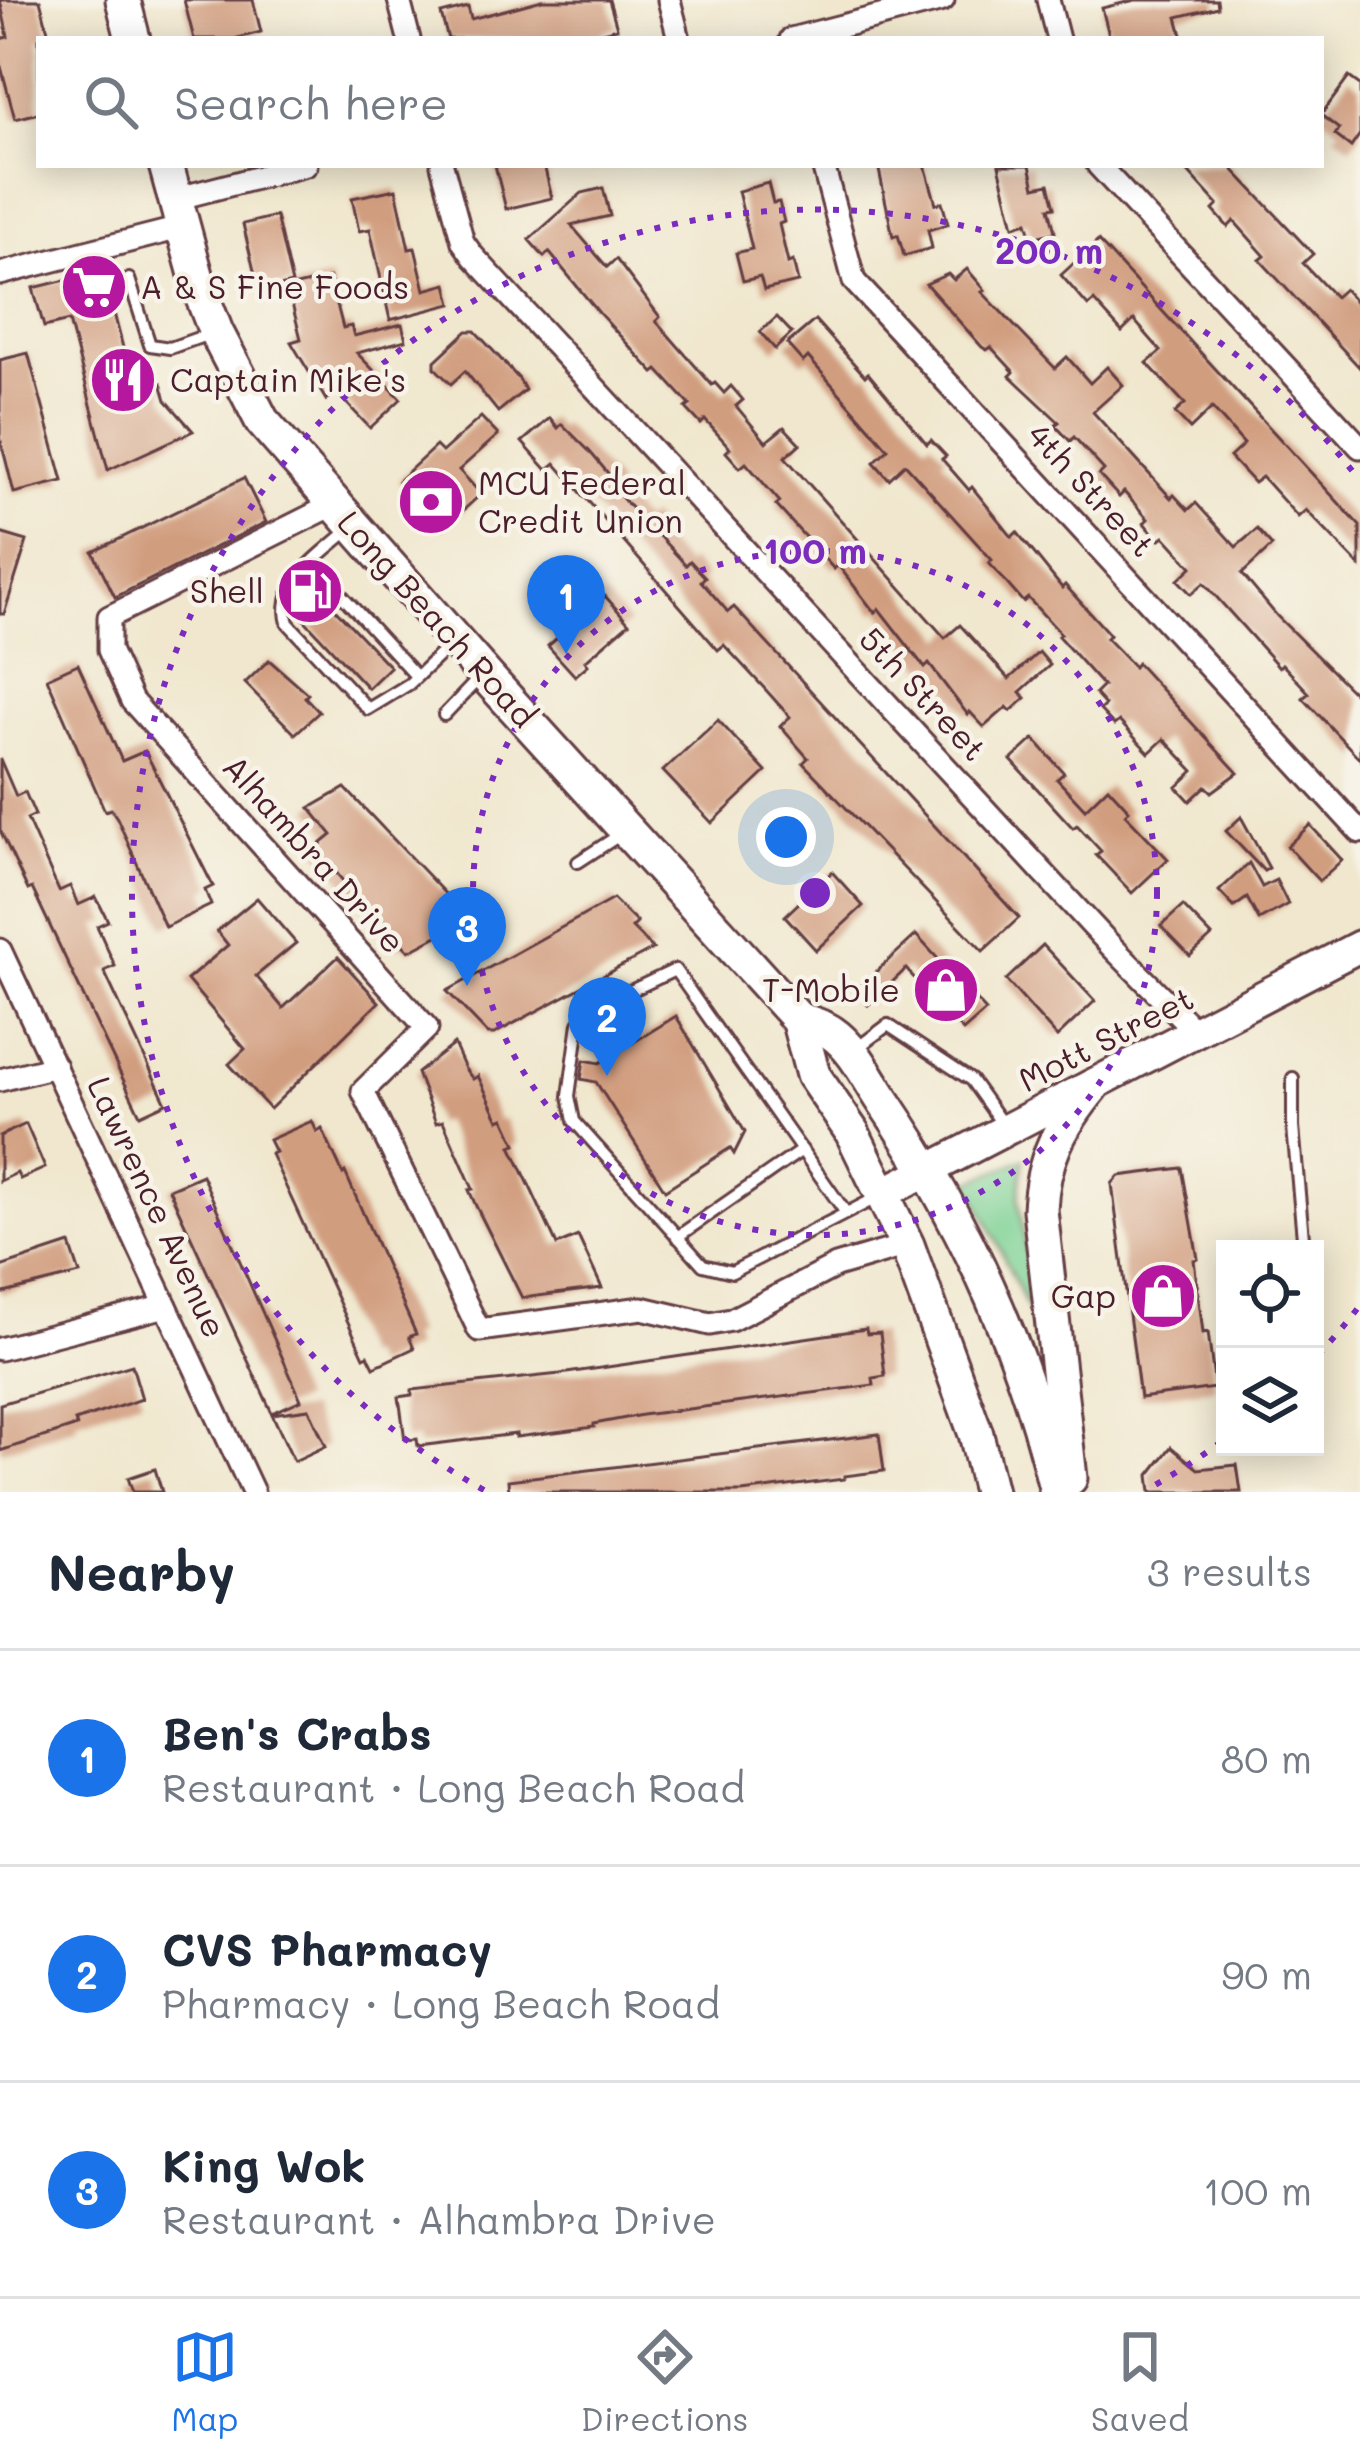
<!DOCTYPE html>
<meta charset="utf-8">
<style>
body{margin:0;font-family:Mali,sans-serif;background:#f6f6f7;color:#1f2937}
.controls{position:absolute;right:36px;bottom:36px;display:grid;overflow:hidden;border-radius:0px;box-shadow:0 6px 30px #0003}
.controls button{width:108px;height:108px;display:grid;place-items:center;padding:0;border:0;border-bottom:3px solid #e0e1e3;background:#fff;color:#1f2937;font:60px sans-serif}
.you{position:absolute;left:786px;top:837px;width:42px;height:42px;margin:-30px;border:9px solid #fff;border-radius:50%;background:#1a73e8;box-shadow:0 0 0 18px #1a73e833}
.badge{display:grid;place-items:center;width:78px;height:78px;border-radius:50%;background:#1a73e8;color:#fff;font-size:39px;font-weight:700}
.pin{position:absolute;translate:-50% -99px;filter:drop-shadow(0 3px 6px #0008)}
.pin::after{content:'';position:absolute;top:63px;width:42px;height:36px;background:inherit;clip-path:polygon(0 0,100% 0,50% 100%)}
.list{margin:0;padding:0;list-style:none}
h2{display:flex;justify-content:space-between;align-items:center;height:156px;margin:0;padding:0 48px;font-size:51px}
h2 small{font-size:39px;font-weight:400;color:#747a83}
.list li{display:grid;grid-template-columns:78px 1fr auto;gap:36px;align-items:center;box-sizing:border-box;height:216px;padding:0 48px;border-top:3px solid #e0e1e3}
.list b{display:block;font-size:45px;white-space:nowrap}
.list p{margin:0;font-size:39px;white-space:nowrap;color:#747a83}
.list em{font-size:39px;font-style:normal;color:#747a83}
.icon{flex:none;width:66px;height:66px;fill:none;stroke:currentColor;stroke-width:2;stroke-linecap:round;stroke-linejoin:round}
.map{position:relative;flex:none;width:1360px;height:1492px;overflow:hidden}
.search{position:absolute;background:#fff;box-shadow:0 6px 30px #0003;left:36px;right:36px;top:36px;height:132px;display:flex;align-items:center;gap:30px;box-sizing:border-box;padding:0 42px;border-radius:0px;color:#747a83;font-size:45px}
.sheet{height:804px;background:#fff}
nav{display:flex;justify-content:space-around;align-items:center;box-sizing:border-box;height:168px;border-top:3px solid #e0e1e3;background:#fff;font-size:33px;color:#747a83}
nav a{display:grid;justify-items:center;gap:6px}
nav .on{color:#1a73e8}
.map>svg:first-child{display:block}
</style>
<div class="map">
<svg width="1360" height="1492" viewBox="0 0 1360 1492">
<rect width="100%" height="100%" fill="#f7f3e8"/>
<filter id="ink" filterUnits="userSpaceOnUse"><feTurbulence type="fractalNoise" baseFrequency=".00833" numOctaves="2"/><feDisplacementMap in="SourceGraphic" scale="24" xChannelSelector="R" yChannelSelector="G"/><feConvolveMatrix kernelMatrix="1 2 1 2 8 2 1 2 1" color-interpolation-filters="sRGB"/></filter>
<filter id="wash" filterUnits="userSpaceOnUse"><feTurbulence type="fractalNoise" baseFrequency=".004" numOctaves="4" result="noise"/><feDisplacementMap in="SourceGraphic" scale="48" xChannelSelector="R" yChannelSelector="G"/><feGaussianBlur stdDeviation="2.7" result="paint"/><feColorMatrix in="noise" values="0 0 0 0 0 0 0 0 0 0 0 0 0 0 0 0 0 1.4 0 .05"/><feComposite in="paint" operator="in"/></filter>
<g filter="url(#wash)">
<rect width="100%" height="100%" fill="#f0e7ce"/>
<polygon fill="#7dd295" stroke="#647860" stroke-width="3" points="1024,1159 1019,1199 1036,1327 969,1182"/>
<g id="blocks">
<g fill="#d19d7f">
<polygon points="0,0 40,0 50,39 39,39 39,113 15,119 0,63 0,39 8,37"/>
<polygon points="184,0 253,0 261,32 234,39 194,39"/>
<polygon points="542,0 609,0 617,28 602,32 603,39 448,39 441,14 468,7 471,19"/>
<polygon points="1135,0 1217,0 1218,7 1177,17 1183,39 1110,39 1102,8"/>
<polygon points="1349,77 1360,85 1360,134 1351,147 1335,135 1339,129 1321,115"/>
<polygon points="495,165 544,165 552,198 506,209"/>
<polygon points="878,165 925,165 936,204 942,202 948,224 928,230 932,248 904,256 898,235 893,237"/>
<polygon points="999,165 1030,165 1035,187 1049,184 1055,207 1049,208 1055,232 1032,238 1027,222 1014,226"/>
<polygon points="1182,165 1229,165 1313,254 1303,263 1335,297 1344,289 1360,307 1360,368 1260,260 1265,256 1234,221 1228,227 1213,210 1218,205"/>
<polygon points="768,183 773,203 779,202 784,222 779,224 788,263 793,261 798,282 764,290 760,277 743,281 736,253 752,249 738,191"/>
<polygon points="603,188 610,216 571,225 607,267 616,259 660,317 656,321 712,385 715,383 724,393 731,386 743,400 736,406 766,442 784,427 800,444 785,457 945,638 960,625 1009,679 1039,652 1050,665 1020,692 1026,698 1011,711 1007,707 984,727 970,712 968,715 929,664 925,668 879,609 875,613 838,565 834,569 776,505 780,502 746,463 740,468 726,452 730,448 705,420 701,424 686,408 690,405 658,370 654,373 599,313 549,252 544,257 529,240 582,193"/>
<polygon points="396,189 409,249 415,248 425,290 447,284 452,304 390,320 370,229 359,231 352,198"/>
<polygon points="276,216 292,284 259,292 243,224"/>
<polygon points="1098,241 1360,526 1360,566 1306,510 1298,517 1262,477 1254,483 1230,457 1244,444 1212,408 1190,429 1175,413 1185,404 1147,363 1161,351 1134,320 1122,332 1094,301 1088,306 1061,275"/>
<polygon points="967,269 985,290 982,292 1055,368 1067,357 1090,383 1107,367 1123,385 1093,412 1171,498 1174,495 1188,510 1196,503 1236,547 1257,529 1272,546 1242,574 1277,616 1360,699 1360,759 1303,698 1309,693 1282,664 1279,667 1204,583 1191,594 1178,580 1192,567 1164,536 1159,540 1144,523 1148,519 1124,492 1119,497 1099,475 1104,470 1074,437 1070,441 1055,425 1059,422 1010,376 1014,372 991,347 987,350 982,347 926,284 948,274 954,280"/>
<polygon points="103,271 134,390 161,383 166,400 193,431 108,470 69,321 44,327 33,288"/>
<polygon points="330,278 343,328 351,326 354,336 402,324 406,340 357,353 401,399 370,428 335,391 326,400 291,342 301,339 288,288"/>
<polygon points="777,317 792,333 775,349 760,332"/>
<polygon points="815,320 865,376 868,373 927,444 931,440 946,456 942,459 969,490 972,487 1012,537 1017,532 1062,588 1065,585 1110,635 1106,638 1134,667 1137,663 1238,773 1212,792 1206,786 1190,801 1177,787 1194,771 1164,739 1149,753 1119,721 1114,725 1100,710 1105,705 1095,694 1103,686 1058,636 1061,634 1028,598 1023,602 989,563 992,560 905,464 889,479 874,462 888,449 808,357 803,362 787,344"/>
<polygon points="467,331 475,331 519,379 525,390 498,412 465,371 451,384 435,368 435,361"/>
<polygon points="28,353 63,481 14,493 0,437 0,360"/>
<polygon points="481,417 498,435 459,470 481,494 443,529 398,481 436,446 442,452"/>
<polygon points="550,418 558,428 562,424 590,452 618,485 614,489 643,521 649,516 663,531 658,535 686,565 690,561 705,577 701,581 728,612 734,607 1019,918 983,951 803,763 808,758 780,726 790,717 765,689 724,645 718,650 555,463 547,470 522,442"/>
<polygon points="244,478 266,522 115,597 93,552"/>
<polygon points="0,533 27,541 4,614 0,614"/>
<polygon points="316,589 390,667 368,688 296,611"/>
<polygon points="605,596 629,623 585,661 588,665 575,676 548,646"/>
<polygon points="269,660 308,694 305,697 319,712 295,734 245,683"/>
<polygon points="78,664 122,761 145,751 213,886 205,890 211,905 165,927 117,818 111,809 105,811 47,678"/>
<polygon points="718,720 766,772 712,823 663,771"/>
<polygon points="1034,739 1064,773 1057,779 1085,809 1108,787 1129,810 1125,814 1168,859 1132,893 1096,855 1101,851 1077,825 1073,828 1011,760"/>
<polygon points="0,759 16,796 25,792 35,815 27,819 59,891 70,886 78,905 96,897 108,921 97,926 115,966 104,971 166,1103 140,1115 32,888 28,890 0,830"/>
<polygon points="345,788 469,919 409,951 402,944 397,947 316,848 332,835 310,808"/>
<polygon points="1241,817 1269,868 1264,871 1226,831"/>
<polygon points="1310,825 1342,860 1319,881 1287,846"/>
<polygon points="1249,863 1262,887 1276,880 1288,904 1259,920 1247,898 1234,907 1219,891"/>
<polygon points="832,872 863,906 816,950 785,916"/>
<polygon points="257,898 296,943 256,976 283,1008 338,957 379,1002 270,1109 229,1064 245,1049 187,980 228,945 217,931"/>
<polygon points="613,899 637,923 632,928 653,949 494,1034 488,1034 447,991"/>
<polygon points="1183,906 1212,936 1190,956 1161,926"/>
<polygon points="916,935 986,1011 963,1031 906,969 868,1005 855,991"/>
<polygon points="1043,945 1095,1001 1057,1037 1006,980"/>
<polygon points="676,1016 745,1132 734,1154 730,1148 665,1190 596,1082 581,1079 584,1060 600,1063"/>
<polygon points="454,1044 465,1069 473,1079 478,1076 499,1120 504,1118 516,1144 511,1146 557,1245 578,1236 602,1288 522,1298 476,1206 469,1190 473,1189 443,1121 436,1123 417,1073"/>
<polygon points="312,1121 317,1132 322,1129 343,1174 345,1172 416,1334 409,1337 414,1348 374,1367 368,1355 364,1357 271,1154 275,1152 269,1140"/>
<polygon points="26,1124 45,1168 20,1179 17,1173 0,1181 0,1136"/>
<polygon points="1182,1168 1198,1259 1194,1260 1203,1333 1208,1332 1215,1388 1140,1398 1112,1184 1119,1176"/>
<polygon points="202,1175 301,1400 272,1413 169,1189"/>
<polygon points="70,1244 80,1274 0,1294 0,1267"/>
<polygon points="866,1329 867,1334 880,1333 885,1376 873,1378 874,1385 642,1415 594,1424 594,1427 516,1437 516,1434 418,1446 417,1439 405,1440 399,1397 412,1395 412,1390 560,1374"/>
<polygon points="132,1365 142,1399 75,1421 77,1426 0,1451 0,1404"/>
<polygon points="309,1409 326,1446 294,1461 272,1414"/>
<polygon points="879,1434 884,1471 844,1476 844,1479 742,1492 509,1492 508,1480"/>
<polygon points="1171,1447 1198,1469 1237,1465 1241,1492 1151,1492 1149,1475"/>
<polygon points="155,1469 162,1492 133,1492 128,1478"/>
</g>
</g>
</g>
<g filter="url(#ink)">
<use href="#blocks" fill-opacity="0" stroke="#633d43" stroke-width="3"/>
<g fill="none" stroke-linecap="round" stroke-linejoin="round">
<g stroke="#633d43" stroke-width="16">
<g id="service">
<polyline points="129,279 150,345 170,348 212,333"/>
<path d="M351,528C323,554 276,581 288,623L368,709L409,684L451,644"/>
<polyline points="313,564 416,676"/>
<polyline points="444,715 481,676"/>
<polyline points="578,862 621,834"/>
<polyline points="853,1051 888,1025 971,1080 1003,1125"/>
<polyline points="1293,1078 1293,1127 1304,1249"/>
<polyline points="846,1213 675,970 603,1004 579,1023 569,1096 574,1121 703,1265 732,1272 876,1198"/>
<polyline points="677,1237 802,1150"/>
</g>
</g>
<g stroke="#633d43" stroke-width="27">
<g id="minor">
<polyline points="399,0 409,39"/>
<polyline points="669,0 679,39"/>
<polyline points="1048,0 1058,39"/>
<polyline points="791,39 943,0"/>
<polyline points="442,165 463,242 473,256 1112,947 1197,1033"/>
<polyline points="823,165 854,281 1360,832"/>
<polyline points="1098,165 1360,447"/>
<polyline points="175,199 306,165"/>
<polyline points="0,274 184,227"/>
<polyline points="335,504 109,617 109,650 132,701 427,1028 363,1091 479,1330 642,1308 710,1324 731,1320 836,1266 907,1245"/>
<polyline points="0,950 253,1492"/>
<polyline points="0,1080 55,1066"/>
<polyline points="0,1349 166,1306"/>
</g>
</g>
<g stroke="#633d43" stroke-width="36">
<polyline id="secondary" points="884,1193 1360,946"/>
</g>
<g stroke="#633d43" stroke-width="39">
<g id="primary">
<polyline points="123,0 133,39"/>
<polyline points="166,165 201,293 216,332 262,421 488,678 798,1019 813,1075 852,1132 907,1245 976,1434 990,1492"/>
<path d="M798,1019C808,1023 823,1026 832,1033C853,1047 868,1078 882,1099C963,1218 1024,1351 1057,1492"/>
<path d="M1070,1478L1040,1210C1042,1159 1060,1126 1092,1087"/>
</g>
</g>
<use href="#service" stroke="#fff" stroke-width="10"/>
<use href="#minor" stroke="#fff" stroke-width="21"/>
<use href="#secondary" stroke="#fff" stroke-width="30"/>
<use href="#primary" stroke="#fff" stroke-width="33"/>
</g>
</g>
<g fill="none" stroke="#7b2cbf" stroke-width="6" stroke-dasharray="6 12">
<circle cx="815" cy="893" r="342"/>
<path d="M1357 1309A683 683 0 0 1 1319 1354M1221 1442A683 683 0 0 1 1146 1490M484 1490A683 683 0 1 1 1357 477"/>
</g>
<defs>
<g id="supermarket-disc" transform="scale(3.45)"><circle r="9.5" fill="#b5179e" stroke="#f7f3e8"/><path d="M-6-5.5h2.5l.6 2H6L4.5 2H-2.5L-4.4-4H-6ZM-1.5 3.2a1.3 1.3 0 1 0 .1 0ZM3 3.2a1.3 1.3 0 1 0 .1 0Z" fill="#fff"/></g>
<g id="restaurant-disc" transform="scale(3.45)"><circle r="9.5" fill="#b5179e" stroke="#f7f3e8"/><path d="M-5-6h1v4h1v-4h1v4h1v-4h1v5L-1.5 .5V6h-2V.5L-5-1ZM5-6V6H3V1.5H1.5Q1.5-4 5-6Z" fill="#fff"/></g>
<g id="bank-disc" transform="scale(3.45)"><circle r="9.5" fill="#b5179e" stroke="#f7f3e8"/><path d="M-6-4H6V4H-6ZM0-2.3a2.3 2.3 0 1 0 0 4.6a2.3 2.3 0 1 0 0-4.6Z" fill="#fff"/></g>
<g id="fuel-disc" transform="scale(3.45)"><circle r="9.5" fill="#b5179e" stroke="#f7f3e8"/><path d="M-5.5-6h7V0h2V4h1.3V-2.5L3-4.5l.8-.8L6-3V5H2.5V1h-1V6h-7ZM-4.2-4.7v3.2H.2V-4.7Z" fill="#fff"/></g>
<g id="shop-disc" transform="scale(3.45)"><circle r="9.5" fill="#b5179e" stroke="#f7f3e8"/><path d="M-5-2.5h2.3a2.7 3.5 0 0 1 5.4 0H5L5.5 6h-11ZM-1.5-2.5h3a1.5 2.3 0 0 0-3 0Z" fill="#fff"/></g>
</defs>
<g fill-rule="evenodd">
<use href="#supermarket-disc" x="94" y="287"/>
<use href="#restaurant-disc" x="123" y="380"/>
<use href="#bank-disc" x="431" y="502"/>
<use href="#fuel-disc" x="310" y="591"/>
<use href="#shop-disc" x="946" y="990"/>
<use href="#shop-disc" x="1163" y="1296"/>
</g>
<g text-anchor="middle" stroke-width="9" stroke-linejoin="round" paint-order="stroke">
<g font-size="33" fill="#4a1f2b" stroke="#f7f3e8" text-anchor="start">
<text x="140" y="299">A &amp; S Fine Foods</text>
<text x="170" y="392">Captain Mike's</text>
<text x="478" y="495">MCU Federal<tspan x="478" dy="38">Credit Union</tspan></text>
<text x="264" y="603" text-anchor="end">Shell</text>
<text x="900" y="1002" text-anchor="end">T-Mobile</text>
<text x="1116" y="1308" text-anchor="end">Gap</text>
</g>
<g font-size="33" fill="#4a1f2b" stroke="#f7f3e8">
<text transform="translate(1091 490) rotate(47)" y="12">4th Street</text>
<text transform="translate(437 619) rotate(48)" y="12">Long Beach Road</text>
<text transform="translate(923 694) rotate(47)" y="12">5th Street</text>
<text transform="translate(314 854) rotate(48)" y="12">Alhambra Drive</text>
<text transform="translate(1106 1039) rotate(-27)" y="12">Mott Street</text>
<text transform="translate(157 1207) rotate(65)" y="12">Lawrence Avenue</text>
</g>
</g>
<circle cx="815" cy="893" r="18" fill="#7b2cbf" stroke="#f7f3e8" stroke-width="6"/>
<g font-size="36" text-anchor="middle" font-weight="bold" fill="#7b2cbf" stroke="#f7f3e8" stroke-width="9" stroke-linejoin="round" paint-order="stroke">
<text x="1049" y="264">200 m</text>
<text x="815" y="564">100 m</text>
</g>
</svg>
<div class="controls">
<button><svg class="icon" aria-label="locate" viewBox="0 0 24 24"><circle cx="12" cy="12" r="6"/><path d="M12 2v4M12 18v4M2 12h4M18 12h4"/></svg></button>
<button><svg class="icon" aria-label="layers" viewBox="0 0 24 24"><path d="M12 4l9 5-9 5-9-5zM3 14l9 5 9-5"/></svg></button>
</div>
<div class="you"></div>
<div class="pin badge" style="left:566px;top:654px">1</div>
<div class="pin badge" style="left:607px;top:1076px">2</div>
<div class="pin badge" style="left:467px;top:986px">3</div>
<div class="search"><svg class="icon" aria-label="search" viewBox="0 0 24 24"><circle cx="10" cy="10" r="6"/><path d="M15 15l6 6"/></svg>Search here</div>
</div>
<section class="sheet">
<h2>Nearby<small>3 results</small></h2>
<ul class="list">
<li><span class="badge">1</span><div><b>Ben's Crabs</b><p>Restaurant · Long Beach Road</p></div><em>80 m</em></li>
<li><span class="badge">2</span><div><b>CVS Pharmacy</b><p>Pharmacy · Long Beach Road</p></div><em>90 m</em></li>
<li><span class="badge">3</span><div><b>King Wok</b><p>Restaurant · Alhambra Drive</p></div><em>100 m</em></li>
</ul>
</section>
<nav>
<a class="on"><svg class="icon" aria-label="map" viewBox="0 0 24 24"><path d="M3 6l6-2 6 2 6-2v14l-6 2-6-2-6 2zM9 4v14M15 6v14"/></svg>Map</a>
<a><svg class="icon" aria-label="directions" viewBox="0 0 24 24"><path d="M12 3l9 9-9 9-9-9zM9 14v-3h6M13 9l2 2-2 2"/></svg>Directions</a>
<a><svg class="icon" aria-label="saved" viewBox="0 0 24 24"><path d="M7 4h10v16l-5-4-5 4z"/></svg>Saved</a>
</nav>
